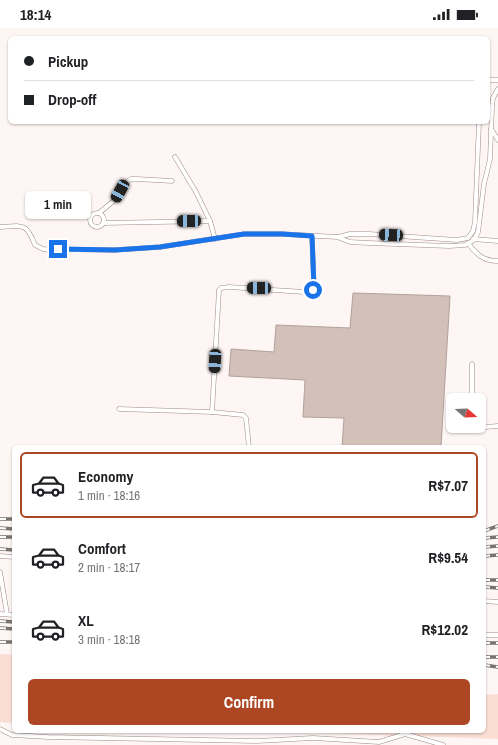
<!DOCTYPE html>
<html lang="en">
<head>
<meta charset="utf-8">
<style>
  :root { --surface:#fff; --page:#f6f6f6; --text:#202124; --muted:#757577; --line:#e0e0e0; --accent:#ad4622 }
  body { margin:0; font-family:"Archivo Narrow",sans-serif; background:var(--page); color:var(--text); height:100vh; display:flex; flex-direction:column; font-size:15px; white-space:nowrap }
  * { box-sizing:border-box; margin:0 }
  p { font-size:13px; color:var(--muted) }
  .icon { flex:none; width:22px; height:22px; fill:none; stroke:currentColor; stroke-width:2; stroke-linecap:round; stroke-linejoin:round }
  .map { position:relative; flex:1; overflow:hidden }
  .drawer { position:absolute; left:12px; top:417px; width:474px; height:288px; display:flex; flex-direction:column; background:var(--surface); border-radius:6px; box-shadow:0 1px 3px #0004 }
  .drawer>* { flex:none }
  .guide { position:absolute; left:8px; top:8px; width:482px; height:88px; border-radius:6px; box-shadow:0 1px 3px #0004; display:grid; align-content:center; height:88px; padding:0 16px; background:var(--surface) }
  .needle { width:26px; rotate:109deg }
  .fabs { position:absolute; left:446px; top:365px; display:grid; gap:8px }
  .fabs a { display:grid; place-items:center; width:40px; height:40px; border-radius:6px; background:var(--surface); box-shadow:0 1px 3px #0004; font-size:20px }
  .end { position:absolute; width:18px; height:18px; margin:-9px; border:5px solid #1a73e8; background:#fff; box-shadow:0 0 0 2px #fff }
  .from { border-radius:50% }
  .bubble { position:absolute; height:28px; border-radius:6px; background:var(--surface); box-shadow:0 1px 3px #0004; font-size:13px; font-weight:700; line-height:28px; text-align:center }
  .car { position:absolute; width:12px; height:24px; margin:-12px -6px; border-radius:5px; box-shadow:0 0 3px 1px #0007; background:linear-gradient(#222 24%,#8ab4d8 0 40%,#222 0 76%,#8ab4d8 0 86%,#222 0) }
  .guide b { display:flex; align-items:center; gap:14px; height:38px; font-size:15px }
  .guide b+b { border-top:1px solid var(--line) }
  .guide i { width:10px; height:10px; background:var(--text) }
  ul { padding:7px 0 0; list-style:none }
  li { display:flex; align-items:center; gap:12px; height:66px; margin:0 8px 6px; padding:0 8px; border:2px solid transparent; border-radius:6px }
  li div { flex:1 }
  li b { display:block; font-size:15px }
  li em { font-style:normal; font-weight:700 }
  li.active { border-color:var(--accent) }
  li>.icon { width:36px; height:36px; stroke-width:1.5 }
  .cta { display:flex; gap:8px; margin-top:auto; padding:8px 16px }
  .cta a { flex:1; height:46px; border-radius:6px; background:var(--accent); color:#fff; font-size:16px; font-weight:700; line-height:46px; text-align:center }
  .status { display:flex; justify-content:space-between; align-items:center; height:28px; padding:0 20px; background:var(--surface); direction:ltr }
  .status svg { height:11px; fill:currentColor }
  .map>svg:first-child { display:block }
  .green { fill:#faddd4 }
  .building { fill:#d2c0b9; stroke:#b2a09a }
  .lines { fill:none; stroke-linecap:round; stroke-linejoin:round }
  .lane-casing { stroke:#9d8b86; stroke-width:5 }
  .lane { stroke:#fff; stroke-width:4 }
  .rail-casing { stroke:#787270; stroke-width:3.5 }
  .rail { stroke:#fff; stroke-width:2; stroke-dasharray:6; stroke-linecap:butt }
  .route { stroke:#1a73e8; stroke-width:5 }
</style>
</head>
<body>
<div class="status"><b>18:14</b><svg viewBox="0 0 49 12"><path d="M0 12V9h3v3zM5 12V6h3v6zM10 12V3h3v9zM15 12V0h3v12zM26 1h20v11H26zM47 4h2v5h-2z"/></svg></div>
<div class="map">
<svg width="498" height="717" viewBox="0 0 498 717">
  <rect width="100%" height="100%" fill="#fef6f4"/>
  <g class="green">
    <polygon points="0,626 14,627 14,695 0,694"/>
    <polygon points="498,666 498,711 268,703 484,703 484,667"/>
  </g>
  <polygon class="building" points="353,265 450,268 441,419 342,419 344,390 303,389 305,352 229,348 231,321 274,324 276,297 350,300"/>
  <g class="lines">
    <g class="lane-casing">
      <g id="lane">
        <polyline points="488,52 498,52"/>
        <polyline points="491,101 498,112"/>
        <polyline points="175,129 196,164 210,193"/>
        <polyline points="99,185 116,171 125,155 131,151 137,151 172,153"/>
        <circle cx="97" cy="192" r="7"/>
        <polyline points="103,195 210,193 215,211"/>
        <path d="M 0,199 C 23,198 26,194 35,217 L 43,221 L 115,222 L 160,219 L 244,206 L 282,206 L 337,209 L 350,214 L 369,215 L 449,218 L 465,217 L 474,212 L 478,204 L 484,156 L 490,131 L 492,79 L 493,70 L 498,61"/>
        <polyline points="338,209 350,206 369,206 457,212 468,210 473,203 475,194 479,94"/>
        <polyline points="473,211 498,213"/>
        <path d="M 468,215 C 476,226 483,233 498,233"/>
        <polyline points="472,372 472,336"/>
        <path d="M 119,381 L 212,384 L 219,262 L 221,260 L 229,259 L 304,264 C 308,264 311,264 314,260 L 312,208"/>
        <polyline points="212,384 243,387 246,390 249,419"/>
        <polyline points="479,398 485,399 498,398"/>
        <polyline points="0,528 14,529"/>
        <polyline points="0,544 7,586"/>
        <polyline points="484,573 498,574"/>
        <polyline points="0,586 14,587"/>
        <polyline points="484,607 498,607"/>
        <polyline points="0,701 12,707 48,709 257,713 313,710 379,714 405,706 443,717"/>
      </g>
    </g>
    <use href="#lane" class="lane"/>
    <g class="rail-casing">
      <g id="rail">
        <polyline points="0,491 14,491"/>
        <polyline points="0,500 14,501"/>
        <polyline points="484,503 498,498"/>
        <polyline points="0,509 14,509"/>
        <polyline points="484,510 498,509"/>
        <polyline points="484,519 498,518"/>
        <polyline points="0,521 14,522"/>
        <polyline points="484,528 498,527"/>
        <polyline points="484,552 498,552"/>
        <polyline points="484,559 498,560"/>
        <polyline points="0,593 14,594"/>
        <polyline points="0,600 14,601"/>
        <polyline points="0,614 14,614"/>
        <polyline points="484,615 498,615"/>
        <polyline points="484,629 498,629"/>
        <polyline points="484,637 498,639"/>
      </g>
    </g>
    <use href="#rail" class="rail"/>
  </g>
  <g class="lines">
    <polyline class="route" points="58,221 115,222 160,219 244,206 282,206 312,208 314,260 313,262"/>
  </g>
</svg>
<div class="fabs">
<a><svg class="needle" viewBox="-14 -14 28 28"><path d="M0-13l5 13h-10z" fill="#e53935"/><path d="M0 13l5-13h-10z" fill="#757577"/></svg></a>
</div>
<i class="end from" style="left:313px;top:262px"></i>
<i class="end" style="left:58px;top:221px"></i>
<div class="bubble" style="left:25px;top:163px;width:66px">1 min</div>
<i class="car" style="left:120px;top:163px;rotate:209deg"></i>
<i class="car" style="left:189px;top:193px;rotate:269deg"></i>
<i class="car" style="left:391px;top:207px;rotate:273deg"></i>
<i class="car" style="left:259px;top:260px;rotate:271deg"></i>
<i class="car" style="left:215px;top:333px;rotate:183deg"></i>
<div class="guide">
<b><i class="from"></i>Pickup</b>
<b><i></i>Drop-off</b>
</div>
<section class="drawer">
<ul>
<li class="active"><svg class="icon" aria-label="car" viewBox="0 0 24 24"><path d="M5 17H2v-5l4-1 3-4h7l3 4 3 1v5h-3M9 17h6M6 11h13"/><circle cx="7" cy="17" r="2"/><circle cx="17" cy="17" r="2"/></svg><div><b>Economy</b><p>1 min · 18:16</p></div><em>R$7.07</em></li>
<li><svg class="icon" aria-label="car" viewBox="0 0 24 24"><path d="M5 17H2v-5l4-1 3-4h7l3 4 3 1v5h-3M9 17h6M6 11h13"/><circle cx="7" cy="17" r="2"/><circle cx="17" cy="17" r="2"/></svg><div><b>Comfort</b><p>2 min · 18:17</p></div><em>R$9.54</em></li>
<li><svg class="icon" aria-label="car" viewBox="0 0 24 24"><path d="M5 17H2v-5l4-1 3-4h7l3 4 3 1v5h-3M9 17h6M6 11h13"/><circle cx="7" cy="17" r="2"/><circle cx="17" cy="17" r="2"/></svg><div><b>XL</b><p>3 min · 18:18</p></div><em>R$12.02</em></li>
</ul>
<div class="cta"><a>Confirm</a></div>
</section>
</div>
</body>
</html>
